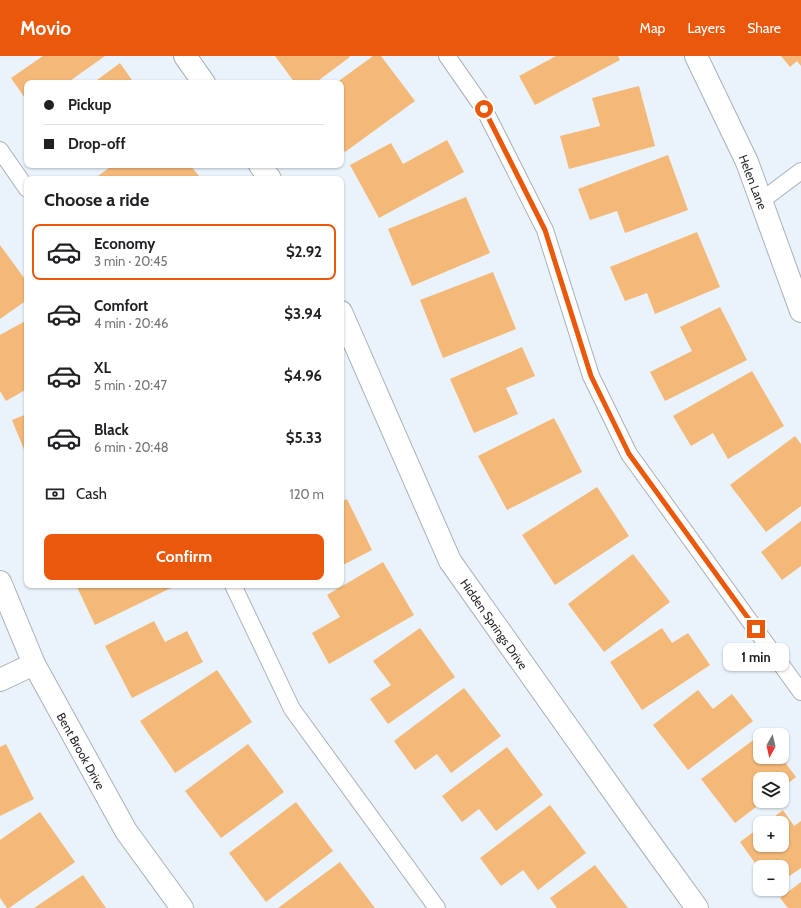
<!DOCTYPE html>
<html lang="en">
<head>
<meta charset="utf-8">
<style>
  :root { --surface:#fff; --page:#f2f2f2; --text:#202124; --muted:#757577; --line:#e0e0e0; --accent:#ea580c }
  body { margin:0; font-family:Cabin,sans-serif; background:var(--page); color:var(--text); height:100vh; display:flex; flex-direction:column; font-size:15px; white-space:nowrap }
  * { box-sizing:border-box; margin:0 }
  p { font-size:13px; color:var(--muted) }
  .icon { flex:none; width:22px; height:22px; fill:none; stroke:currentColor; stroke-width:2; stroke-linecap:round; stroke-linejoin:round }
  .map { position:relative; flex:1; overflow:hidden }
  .details { position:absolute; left:24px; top:120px; width:320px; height:412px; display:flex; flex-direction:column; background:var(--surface); border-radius:8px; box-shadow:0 1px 3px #0004 }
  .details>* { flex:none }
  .guide { position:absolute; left:24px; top:24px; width:320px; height:88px; border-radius:8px; box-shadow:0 1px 3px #0004; display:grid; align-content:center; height:88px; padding:0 20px; background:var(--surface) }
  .needle { width:26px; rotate:188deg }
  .tools { position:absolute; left:753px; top:672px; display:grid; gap:8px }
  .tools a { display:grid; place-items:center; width:36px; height:36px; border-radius:8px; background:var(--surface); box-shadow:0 1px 3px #0004; font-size:20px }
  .end { position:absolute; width:18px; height:18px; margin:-9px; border:5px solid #ea580c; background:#fff; box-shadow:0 0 0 2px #fff }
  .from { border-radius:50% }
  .bubble { position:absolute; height:28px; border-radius:8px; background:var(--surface); box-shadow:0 1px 3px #0004; font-size:13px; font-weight:800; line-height:28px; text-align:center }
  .guide b { display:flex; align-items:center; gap:14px; height:38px; font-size:15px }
  .guide b+b { border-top:1px solid var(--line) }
  .guide i { width:10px; height:10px; background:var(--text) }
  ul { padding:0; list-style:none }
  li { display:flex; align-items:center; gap:12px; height:56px; margin:0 8px 6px; padding:0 12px; border:2px solid transparent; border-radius:8px }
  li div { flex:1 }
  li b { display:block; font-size:15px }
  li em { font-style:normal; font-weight:800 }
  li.on { border-color:var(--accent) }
  li>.icon { width:36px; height:36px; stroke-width:1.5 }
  h2 { padding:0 20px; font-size:18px; line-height:48px }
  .pay { display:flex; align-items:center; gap:10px; height:44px; padding:0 20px; font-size:15px }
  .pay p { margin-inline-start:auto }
  .action { display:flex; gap:8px; margin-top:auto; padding:8px 20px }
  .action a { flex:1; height:46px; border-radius:8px; background:var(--accent); color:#fff; font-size:16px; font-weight:800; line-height:46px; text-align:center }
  header { display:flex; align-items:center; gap:24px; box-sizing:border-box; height:56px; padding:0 20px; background:var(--accent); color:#fff }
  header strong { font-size:19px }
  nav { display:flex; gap:22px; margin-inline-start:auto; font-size:14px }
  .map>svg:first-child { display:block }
  .building { fill:#f4b978 }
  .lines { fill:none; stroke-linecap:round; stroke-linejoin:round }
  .lane-casing { stroke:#a8b0b8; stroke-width:18 }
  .street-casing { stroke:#a8b0b8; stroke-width:24 }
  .lane { stroke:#fff; stroke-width:16 }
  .street { stroke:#fff; stroke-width:22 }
  .route { stroke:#ea580c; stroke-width:5 }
  .labels { text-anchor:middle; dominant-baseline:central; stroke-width:3; stroke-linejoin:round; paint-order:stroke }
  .street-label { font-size:12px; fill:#1c1f23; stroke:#fff }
</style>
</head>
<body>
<header>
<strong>Movio</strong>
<nav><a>Map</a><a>Layers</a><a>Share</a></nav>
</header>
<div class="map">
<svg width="801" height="852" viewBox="0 0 801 852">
  <rect width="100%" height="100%" fill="#eaf3fb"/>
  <g class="building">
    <polygon points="43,0 105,0 67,27 27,27 27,45 11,22"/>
    <polygon points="275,0 349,0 350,1 315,27 295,27"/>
    <polygon points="373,0 381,0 415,45 345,96 341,91 341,27 336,27"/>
    <polygon points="556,0 618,0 620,4 535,49 519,20"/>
    <polygon points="781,0 801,0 801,10 797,5 790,11"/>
    <polygon points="120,7 134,27 93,27"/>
    <polygon points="639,30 655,90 569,113 560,80 600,70 592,42"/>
    <polygon points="447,84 464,116 379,162 350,109 391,87 403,108"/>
    <polygon points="668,99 688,154 625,177 617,155 590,164 578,133"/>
    <polygon points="113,109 190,109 199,120 195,123 94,123"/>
    <polygon points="466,141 490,197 412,230 388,173"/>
    <polygon points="697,176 720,231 655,258 647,237 625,245 610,211"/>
    <polygon points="0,189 27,226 27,244 0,263"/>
    <polygon points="493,216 516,273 443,302 420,244"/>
    <polygon points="720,251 747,304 665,345 650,316 692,295 680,271"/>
    <polygon points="27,264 27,333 6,345 0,335 0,279"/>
    <polygon points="522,291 535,320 506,332 518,358 474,377 450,323"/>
    <polygon points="752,315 784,370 728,403 713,377 691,390 673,360"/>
    <polygon points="27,358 27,401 12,364"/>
    <polygon points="554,362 582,416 507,454 478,400"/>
    <polygon points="795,380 801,388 801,450 766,476 730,429"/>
    <polygon points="597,431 629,480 555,529 522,479"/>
    <polygon points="347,443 372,494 341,510 341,446"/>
    <polygon points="801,465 801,510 782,524 761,496"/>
    <polygon points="633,498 670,546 604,596 568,548"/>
    <polygon points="383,506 414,559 329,608 312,577 340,561 327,539"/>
    <polygon points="76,529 169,529 171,532 95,569"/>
    <polygon points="154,565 165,586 187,575 203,606 132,642 105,590"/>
    <polygon points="420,572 455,621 388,668 370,643 391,629 373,605"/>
    <polygon points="662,572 672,587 688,577 710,609 642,654 610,606"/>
    <polygon points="217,614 252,666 175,717 140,665"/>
    <polygon points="464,632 501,680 451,717 437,698 415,714 394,685"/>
    <polygon points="698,634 713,653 732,638 753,665 688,714 653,669"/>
    <polygon points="760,679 760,701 781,701 796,721 782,732 782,723 760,723 760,745 764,745 735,767 701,723"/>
    <polygon points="6,688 34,743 0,760 0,691"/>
    <polygon points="248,688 284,736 221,782 185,735"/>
    <polygon points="507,691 543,739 496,775 479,753 462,766 442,740"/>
    <polygon points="296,746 333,795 266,846 229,797"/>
    <polygon points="550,749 586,797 538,834 523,814 501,830 480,802"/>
    <polygon points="783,754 794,770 801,765 801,812 782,825 782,811 760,811 760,814 740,786 760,771 760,789 782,789 782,767 766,767"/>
    <polygon points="40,756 75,806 9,852 7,852 0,842 0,784"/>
    <polygon points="340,806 375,852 278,852"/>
    <polygon points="595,809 628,852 557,852 550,842"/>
    <polygon points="83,819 106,852 34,852"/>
    <polygon points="801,826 801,852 788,852 780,842"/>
  </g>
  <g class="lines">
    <g class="lane-casing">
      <g id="lane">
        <polyline points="447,0 484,53 545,174 591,320 629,398 801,636"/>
        <polyline points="0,94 27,133"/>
        <polyline points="761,145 801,115"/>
        <polyline points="233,529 292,653 437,852"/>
      </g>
    </g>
    <g class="street-casing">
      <g id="street">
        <polyline points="185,0 204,27"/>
        <polyline points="696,0 747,106 801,255"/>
        <polyline points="260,109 270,123"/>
        <polyline points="341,256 450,505 640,773 697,852"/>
        <polyline points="0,526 34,608 126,775 182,852"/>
        <polyline points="0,624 34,608"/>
      </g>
    </g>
    <use href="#lane" class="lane"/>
    <use href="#street" class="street"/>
  </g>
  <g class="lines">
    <polyline class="route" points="484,53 545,174 591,320 629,398 756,573"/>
  </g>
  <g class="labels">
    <g class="street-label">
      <text transform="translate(753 126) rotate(69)">Helen Lane</text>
      <text transform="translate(494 568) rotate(55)">Hidden Springs Drive</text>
      <text transform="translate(81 695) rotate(61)">Bent Brook Drive</text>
    </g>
  </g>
</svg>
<div class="tools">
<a><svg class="needle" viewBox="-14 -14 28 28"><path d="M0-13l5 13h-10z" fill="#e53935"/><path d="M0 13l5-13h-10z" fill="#757577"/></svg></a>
<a><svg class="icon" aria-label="layers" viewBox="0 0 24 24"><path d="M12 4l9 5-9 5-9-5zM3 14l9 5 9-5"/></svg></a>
<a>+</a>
<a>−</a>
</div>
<i class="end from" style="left:484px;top:53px"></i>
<i class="end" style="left:756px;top:573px"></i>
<div class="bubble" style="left:723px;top:587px;width:66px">1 min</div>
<div class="guide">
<b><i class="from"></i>Pickup</b>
<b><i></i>Drop-off</b>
</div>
<section class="details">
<h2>Choose a ride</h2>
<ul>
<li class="on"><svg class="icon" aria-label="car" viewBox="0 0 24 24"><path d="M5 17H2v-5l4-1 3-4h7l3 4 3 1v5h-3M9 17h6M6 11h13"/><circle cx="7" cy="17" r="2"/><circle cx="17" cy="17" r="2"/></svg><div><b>Economy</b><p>3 min · 20:45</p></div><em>$2.92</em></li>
<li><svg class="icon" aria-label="car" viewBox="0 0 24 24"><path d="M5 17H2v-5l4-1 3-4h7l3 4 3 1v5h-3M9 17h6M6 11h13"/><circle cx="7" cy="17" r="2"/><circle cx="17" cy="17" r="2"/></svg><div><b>Comfort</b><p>4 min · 20:46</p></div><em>$3.94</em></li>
<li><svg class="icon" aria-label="car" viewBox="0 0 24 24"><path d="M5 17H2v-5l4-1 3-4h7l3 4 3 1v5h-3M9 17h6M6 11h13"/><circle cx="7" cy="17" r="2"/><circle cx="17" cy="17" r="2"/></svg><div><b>XL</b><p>5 min · 20:47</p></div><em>$4.96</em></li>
<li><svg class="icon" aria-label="car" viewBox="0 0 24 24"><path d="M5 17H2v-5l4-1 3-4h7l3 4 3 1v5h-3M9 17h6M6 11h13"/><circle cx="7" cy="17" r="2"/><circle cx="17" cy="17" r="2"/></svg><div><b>Black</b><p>6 min · 20:48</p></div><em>$5.33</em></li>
</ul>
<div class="pay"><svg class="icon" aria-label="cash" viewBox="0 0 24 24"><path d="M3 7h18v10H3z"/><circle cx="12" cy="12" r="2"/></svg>Cash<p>120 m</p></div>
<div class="action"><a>Confirm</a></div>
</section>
</div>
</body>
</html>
